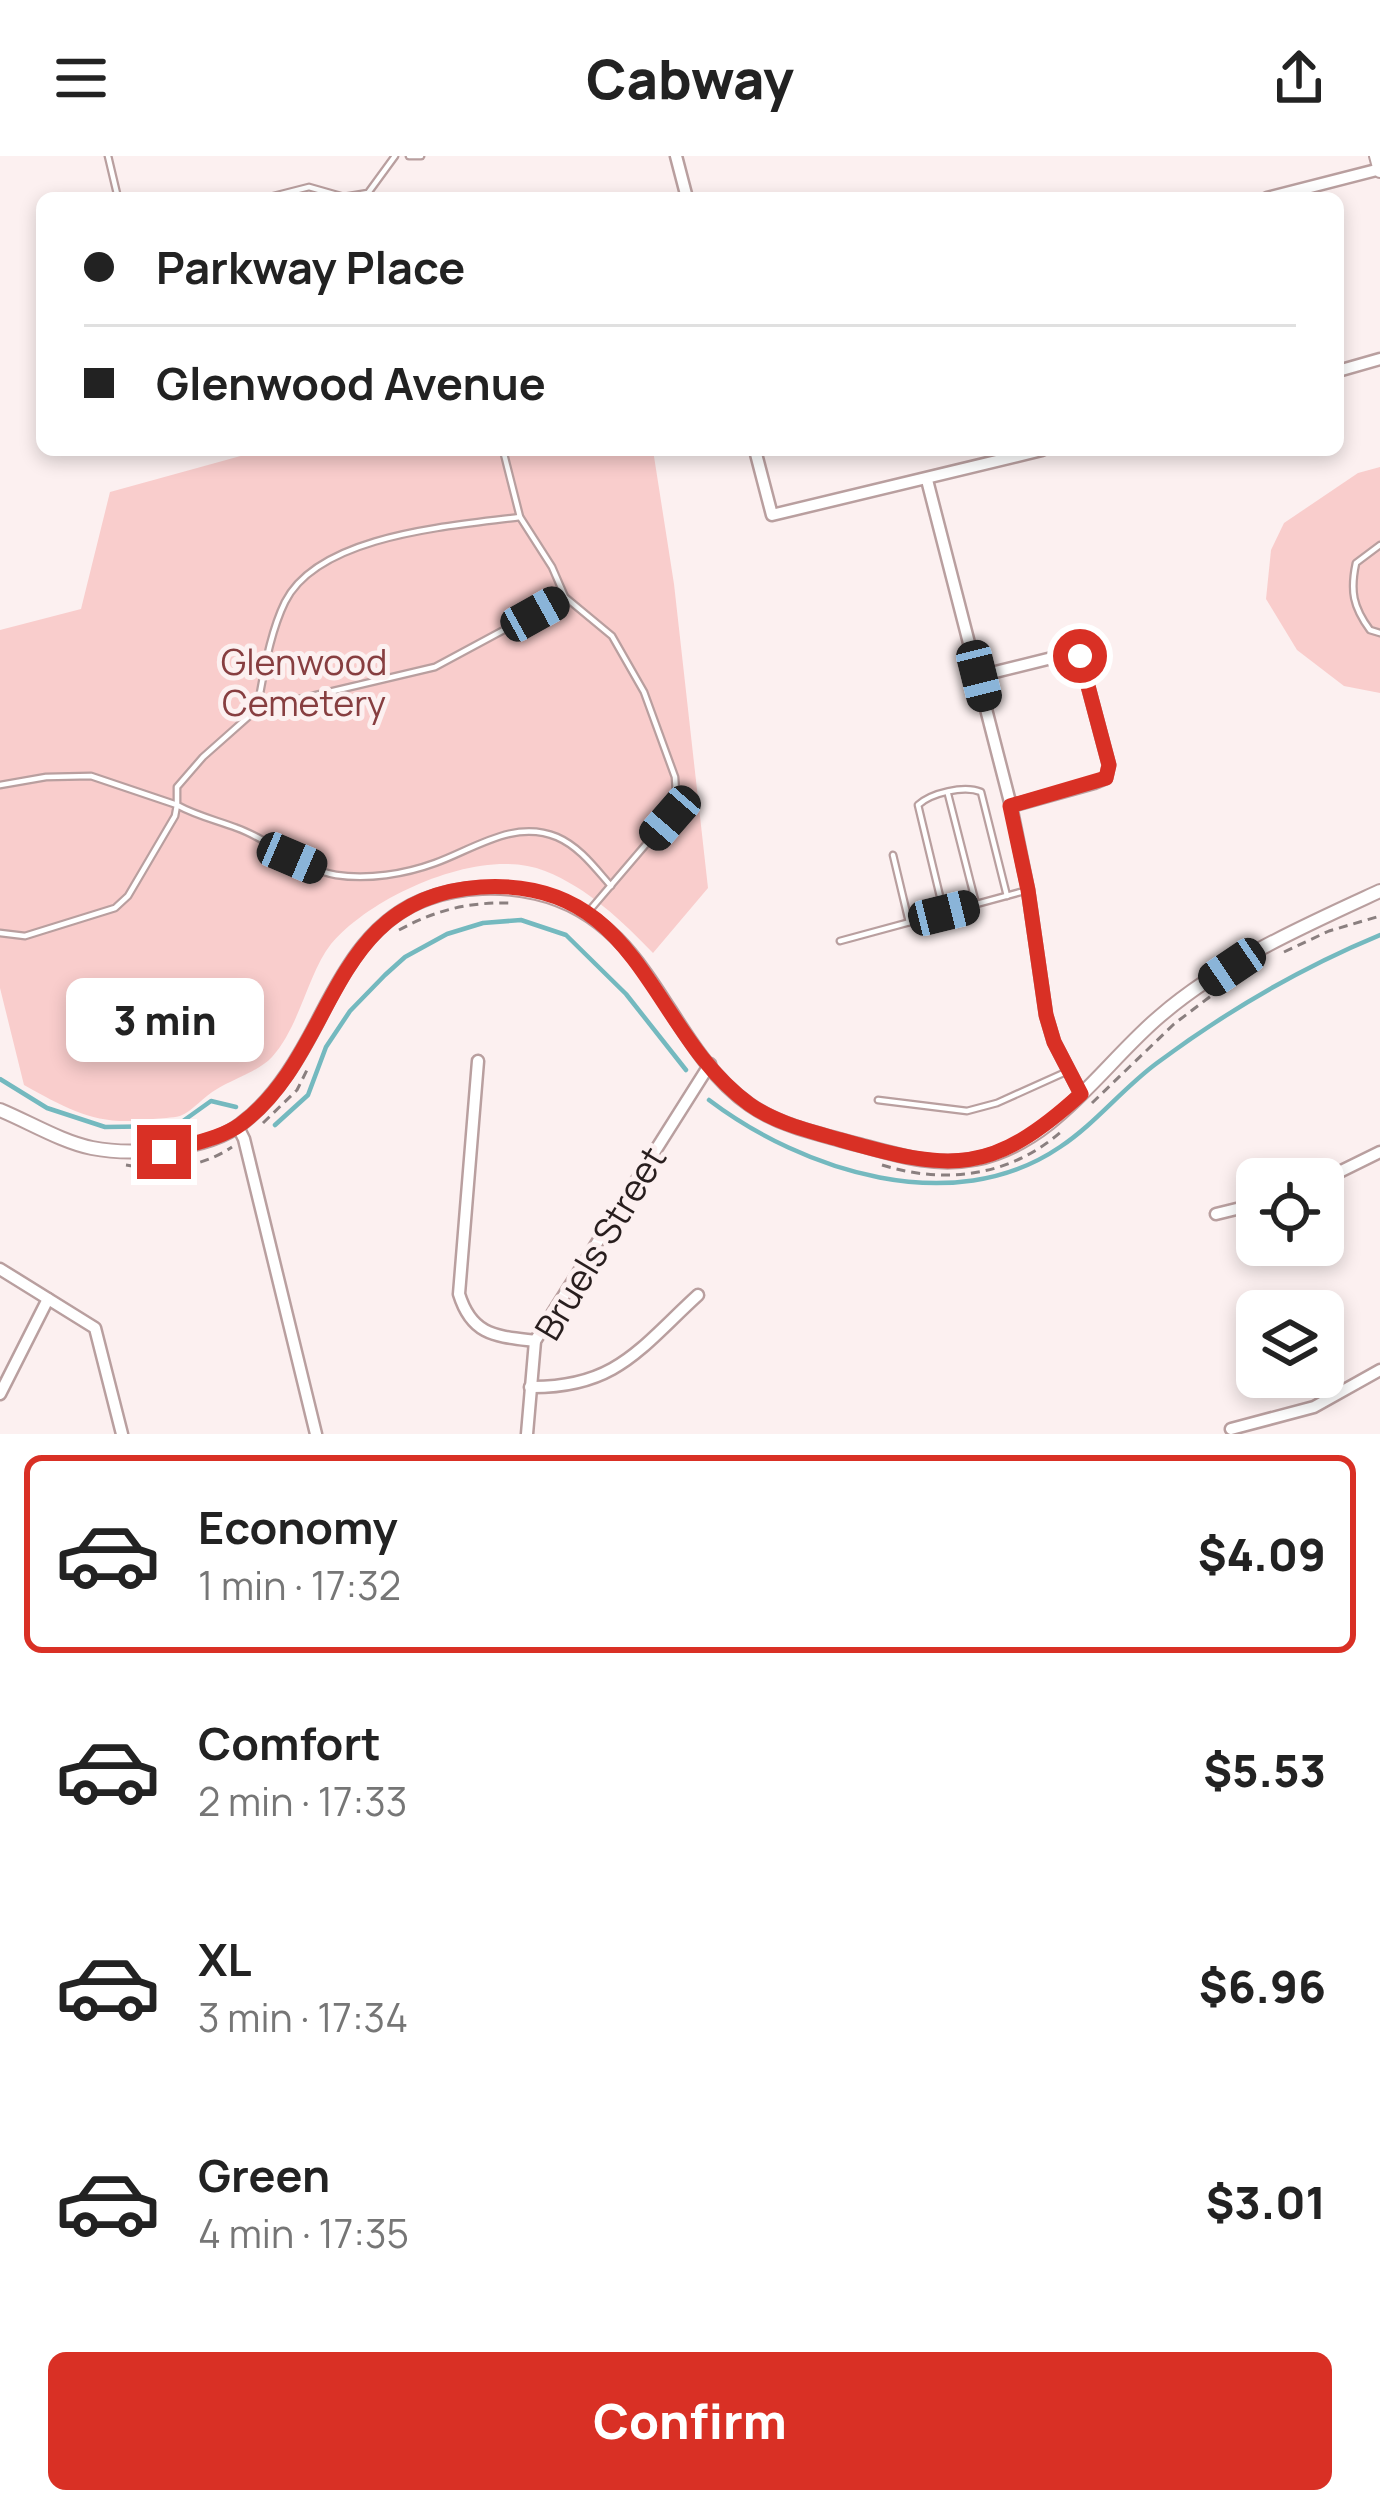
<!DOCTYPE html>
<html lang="en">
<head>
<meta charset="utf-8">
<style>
  :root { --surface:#fff; --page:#f6f6f6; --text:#222; --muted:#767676; --line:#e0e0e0; --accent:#d93025 }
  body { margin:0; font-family:Manrope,sans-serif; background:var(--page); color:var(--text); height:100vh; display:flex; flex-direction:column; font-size:45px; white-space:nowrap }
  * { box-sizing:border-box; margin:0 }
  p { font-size:39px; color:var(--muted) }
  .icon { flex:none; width:66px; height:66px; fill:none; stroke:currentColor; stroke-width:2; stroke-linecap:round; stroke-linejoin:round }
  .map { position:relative; height:1278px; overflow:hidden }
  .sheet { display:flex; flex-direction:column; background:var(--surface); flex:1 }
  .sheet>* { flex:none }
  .hud { position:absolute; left:36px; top:36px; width:1308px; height:264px; border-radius:18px; box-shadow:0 6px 18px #0003; display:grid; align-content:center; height:264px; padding:0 48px; background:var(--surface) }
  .tools { position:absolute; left:1236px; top:1002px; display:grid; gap:24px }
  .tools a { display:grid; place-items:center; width:108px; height:108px; border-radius:18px; background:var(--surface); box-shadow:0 6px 18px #0003; font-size:60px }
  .end { position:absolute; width:54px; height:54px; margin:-27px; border:15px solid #d93025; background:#fff; box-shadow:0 0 0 6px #fff }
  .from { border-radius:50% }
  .bubble { position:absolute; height:84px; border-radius:18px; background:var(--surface); box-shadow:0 6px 18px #0003; font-size:39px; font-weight:800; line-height:84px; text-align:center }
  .car { position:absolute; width:36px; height:72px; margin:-36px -18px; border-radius:15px; box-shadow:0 0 9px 3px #0007; background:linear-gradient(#222 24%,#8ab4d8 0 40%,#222 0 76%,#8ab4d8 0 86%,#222 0) }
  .hud b { display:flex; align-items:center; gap:42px; height:114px; font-size:45px }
  .hud b+b { border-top:3px solid var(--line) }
  .hud i { width:30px; height:30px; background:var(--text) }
  ul { padding:21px 0 0; list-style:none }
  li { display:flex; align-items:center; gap:36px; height:198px; margin:0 24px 18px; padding:0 24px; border:6px solid transparent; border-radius:18px }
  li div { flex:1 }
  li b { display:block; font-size:45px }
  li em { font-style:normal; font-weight:800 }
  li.on { border-color:var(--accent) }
  li>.icon { width:108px; height:108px; stroke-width:1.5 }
  .button { display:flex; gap:24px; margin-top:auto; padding:24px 48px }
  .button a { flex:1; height:138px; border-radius:18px; background:var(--accent); color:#fff; font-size:48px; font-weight:800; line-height:138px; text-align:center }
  header { display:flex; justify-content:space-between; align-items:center; height:156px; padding:0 48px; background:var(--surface); font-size:54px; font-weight:800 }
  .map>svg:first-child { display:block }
  .green { fill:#f9cdcc }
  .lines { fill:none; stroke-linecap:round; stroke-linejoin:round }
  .stream { stroke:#74b9bf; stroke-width:4.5 }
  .service-casing { stroke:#b99f9f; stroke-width:9 }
  .minor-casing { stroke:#b99f9f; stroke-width:15 }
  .tertiary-casing { stroke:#b99f9f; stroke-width:16 }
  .path { stroke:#8a7f7f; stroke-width:3; stroke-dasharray:9 6; stroke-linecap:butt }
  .service { stroke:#fff; stroke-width:4.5 }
  .minor { stroke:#fff; stroke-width:10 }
  .tertiary { stroke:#fff; stroke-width:12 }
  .route { stroke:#d93025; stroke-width:15 }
  .labels { text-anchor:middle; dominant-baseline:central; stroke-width:10; stroke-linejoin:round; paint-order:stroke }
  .park-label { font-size:36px; fill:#873e40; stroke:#fcf0f0 }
  .street-label { font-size:36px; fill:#281e1e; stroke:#fcf0f0 }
</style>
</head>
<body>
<header><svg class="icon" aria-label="menu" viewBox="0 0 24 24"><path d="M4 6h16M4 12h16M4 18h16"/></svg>Cabway<svg class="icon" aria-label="share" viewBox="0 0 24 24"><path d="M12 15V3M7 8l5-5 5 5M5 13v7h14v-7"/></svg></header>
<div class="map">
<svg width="1380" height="1278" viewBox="0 0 1380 1278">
  <rect width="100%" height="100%" fill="#fcf0f0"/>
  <g class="green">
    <path d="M 262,294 L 653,294 L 674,428 L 708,732 L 653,797 C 622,765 588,732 545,715 C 483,689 372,739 331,788 C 308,817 300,870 272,901 C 259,915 233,923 217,933 C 204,940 193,955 180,960 C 172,962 161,962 153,963 C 98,971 71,955 24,929 L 0,832 L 0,474 L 81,453 L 110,336 Z"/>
    <polygon points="1380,311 1380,537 1344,530 1297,494 1266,443 1271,394 1284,367 1358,317"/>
  </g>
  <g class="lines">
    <g class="stream">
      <polyline points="0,923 47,952 105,971 176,970 211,945 236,951"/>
      <path d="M 709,944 C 803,1015 953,1064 1060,991 C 1095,968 1123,932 1157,907 C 1227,855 1300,812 1380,779"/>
      <polyline points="275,969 308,939 326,891 350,855 385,819 405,801 447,778 483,767 521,764 566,779 626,838 686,914"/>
    </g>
    <g class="service-casing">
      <g id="service">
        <polyline points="108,0 118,42"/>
        <polyline points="409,0 421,0"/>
        <polyline points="266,42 309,31 344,41 368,37 395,0"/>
        <polyline points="503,294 520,361 552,411 565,441 612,480 644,536 675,621 677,652 589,755"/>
        <path d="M 1380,389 L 1356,407 C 1350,435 1353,451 1370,474 L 1380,477"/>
        <path d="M 565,441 L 435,511 L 257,553 L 203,601 L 177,631 L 177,649 C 197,660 216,664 237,672 C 271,684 300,713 336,719 C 368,724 405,718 435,707 C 474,693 514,663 557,681 C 580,691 595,712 611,730"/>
        <path d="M 257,553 C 264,518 269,479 285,446 C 319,378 453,370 520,361"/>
        <polyline points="0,629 46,621 91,620 177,649 175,660 128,740 115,752 25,780 0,777"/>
        <polyline points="948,638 976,748"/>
        <polyline points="893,699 909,766"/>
        <path d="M 944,757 L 918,649 C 931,637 964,629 981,636 L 1007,740"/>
        <polyline points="840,785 1028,734"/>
        <polyline points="878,944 967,955 997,947 1068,915"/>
      </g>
    </g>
    <g class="minor-casing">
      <g id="minor">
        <polyline points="676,0 687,42"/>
        <polyline points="1267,42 1380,13"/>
        <polyline points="1338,215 1380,203"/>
        <polyline points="755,294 772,359 1042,294"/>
        <polyline points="927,324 1011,650 1028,734 1046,859 1054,886 1081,938"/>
        <polyline points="979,520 1068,498 1080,500 1109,609 1106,622 1094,627 1011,650"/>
        <path d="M 478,905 L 459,1138 C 472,1180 496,1180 535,1185"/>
        <polyline points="238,971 244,983 316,1278"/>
        <polyline points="1323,1024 1380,996"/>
        <polyline points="1216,1058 1257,1048"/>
        <polyline points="0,1113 95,1172 122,1278"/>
        <path d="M 530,1231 C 616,1232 640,1192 698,1139"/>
        <polyline points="0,1238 48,1143"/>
        <polyline points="1231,1273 1314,1251 1380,1214"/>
        <polyline points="527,1278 535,1185 710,908"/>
      </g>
    </g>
    <g class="tertiary-casing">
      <g id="tertiary">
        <polyline points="1376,0 1380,15"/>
        <path d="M 0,954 C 29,966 62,986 92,992 C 133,1000 208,994 241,968 C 277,941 301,898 321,859 C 346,810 374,761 429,742 C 462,730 502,729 536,737 C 653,764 665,890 750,949 C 782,971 823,979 860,989 C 900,1000 935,1011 976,1003 C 1055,987 1102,909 1160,860 C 1224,805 1304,770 1380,735"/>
      </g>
    </g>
    <g class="path">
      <path d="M 399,774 C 436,754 468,746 510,747"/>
      <polyline points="1284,796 1329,775 1380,760"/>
      <polyline points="1092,947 1174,868 1224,830"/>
      <polyline points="263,967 297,934 309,910"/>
      <path d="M 126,1009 C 164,1015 199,1013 232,991"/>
      <path d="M 882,1009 C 946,1029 1012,1020 1063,974"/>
    </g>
    <use href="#service" class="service"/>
    <use href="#minor" class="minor"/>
    <use href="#tertiary" class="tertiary"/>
  </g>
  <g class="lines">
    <path class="route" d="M 164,996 C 188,988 221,983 241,968 C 339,895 326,741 481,731 C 642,721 648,874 749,948 C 775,967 810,975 841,984 C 952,1016 992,1019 1081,938 L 1054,886 L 1046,859 L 1028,734 L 1010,650 L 1106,622 L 1109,609 L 1080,500"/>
  </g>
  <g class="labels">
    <g class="park-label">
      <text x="304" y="505">Glenwood<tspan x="304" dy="41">Cemetery</tspan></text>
    </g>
    <g class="street-label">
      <text transform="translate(600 1087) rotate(-59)">Bruels Street</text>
    </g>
  </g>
</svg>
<div class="tools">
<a><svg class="icon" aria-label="locate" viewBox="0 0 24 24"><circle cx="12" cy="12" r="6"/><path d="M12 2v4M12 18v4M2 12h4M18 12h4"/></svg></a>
<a><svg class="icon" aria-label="layers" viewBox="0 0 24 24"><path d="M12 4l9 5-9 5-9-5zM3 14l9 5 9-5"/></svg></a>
</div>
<i class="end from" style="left:1080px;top:500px"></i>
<i class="end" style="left:164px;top:996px"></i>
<div class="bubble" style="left:66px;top:822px;width:198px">3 min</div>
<i class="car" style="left:535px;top:458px;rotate:61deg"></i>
<i class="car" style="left:979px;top:520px;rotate:166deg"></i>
<i class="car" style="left:670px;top:662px;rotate:221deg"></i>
<i class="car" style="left:292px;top:702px;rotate:113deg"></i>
<i class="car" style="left:944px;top:757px;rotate:76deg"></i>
<i class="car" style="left:1232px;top:811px;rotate:236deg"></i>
<div class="hud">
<b><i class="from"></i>Parkway Place</b>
<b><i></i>Glenwood Avenue</b>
</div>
</div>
<section class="sheet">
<ul>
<li class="on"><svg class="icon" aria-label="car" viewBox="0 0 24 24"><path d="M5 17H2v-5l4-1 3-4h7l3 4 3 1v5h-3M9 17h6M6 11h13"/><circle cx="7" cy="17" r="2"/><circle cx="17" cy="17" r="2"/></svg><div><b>Economy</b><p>1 min · 17:32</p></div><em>$4.09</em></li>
<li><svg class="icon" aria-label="car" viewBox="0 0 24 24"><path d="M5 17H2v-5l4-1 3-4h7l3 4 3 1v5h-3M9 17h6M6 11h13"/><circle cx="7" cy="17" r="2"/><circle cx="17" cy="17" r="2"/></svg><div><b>Comfort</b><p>2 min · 17:33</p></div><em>$5.53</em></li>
<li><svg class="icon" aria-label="car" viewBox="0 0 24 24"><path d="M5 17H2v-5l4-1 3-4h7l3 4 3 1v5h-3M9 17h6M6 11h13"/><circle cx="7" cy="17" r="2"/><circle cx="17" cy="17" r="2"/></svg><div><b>XL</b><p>3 min · 17:34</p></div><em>$6.96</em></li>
<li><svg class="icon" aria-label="car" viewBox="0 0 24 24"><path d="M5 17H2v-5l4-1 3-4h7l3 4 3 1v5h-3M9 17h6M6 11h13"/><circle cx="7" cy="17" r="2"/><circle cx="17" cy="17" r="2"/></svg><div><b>Green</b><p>4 min · 17:35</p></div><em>$3.01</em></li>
</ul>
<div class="button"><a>Confirm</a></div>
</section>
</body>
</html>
